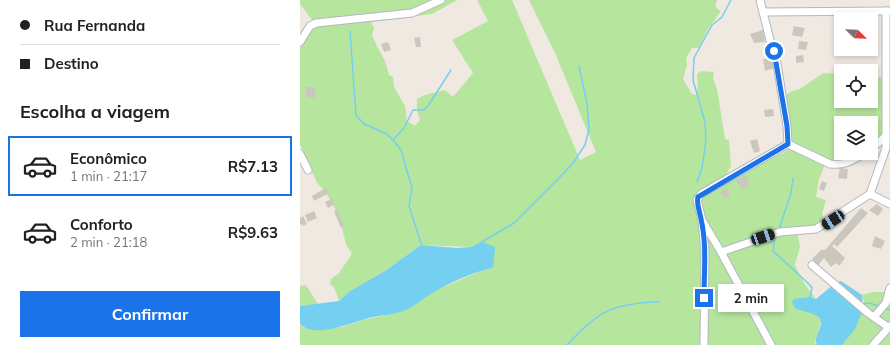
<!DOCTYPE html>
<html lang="pt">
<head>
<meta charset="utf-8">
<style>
  :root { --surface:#fff; --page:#f2f2f2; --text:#202124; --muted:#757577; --line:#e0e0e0; --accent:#1a73e8 }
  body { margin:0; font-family:Mulish,sans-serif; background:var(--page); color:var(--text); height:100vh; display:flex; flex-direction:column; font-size:15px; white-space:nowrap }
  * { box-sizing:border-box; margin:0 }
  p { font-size:13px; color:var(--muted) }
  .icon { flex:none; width:22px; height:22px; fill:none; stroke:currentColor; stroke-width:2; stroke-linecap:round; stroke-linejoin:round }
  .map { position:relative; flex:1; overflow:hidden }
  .details { display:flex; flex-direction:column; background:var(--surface); width:300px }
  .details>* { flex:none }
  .top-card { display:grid; align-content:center; height:88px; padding:0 20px; background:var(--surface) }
  .needle { width:26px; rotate:113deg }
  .tools { position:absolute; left:534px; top:12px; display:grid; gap:8px }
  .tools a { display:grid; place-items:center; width:44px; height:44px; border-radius:0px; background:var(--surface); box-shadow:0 2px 6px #0003; font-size:20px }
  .end { position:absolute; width:18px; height:18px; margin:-9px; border:5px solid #1a73e8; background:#fff; box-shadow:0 0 0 2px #fff }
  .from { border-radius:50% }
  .bubble { position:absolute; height:28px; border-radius:0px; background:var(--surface); box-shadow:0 2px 6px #0003; font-size:13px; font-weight:700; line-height:28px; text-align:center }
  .car { position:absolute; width:12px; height:24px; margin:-12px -6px; border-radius:5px; box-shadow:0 0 3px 1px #0007; background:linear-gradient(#222 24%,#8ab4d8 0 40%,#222 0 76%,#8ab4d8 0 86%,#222 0) }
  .top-card b { display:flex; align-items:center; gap:14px; height:38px; font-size:15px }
  .top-card b+b { border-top:1px solid var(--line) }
  .top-card i { width:10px; height:10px; background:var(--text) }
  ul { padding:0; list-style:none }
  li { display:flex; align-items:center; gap:12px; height:60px; margin:0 8px 6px; padding:0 12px; border:2px solid transparent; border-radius:0px }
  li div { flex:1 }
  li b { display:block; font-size:15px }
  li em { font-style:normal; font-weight:700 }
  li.selected { border-color:var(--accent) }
  li>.icon { width:36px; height:36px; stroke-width:1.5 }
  h2 { padding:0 20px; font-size:18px; line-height:48px }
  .button { display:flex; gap:8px; margin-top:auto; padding:8px 20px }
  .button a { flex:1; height:46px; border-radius:0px; background:var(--accent); color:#fff; font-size:16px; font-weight:700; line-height:46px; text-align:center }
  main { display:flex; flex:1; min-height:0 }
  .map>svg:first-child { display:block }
  .green { fill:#b6e59e }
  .water { fill:#75cff0 }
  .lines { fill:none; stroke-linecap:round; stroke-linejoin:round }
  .stream { stroke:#75cff0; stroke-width:1.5 }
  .building { fill:#cbc7bf }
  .minor-casing { stroke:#b4b7c1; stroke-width:9 }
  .minor { stroke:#fff; stroke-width:7 }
  .route { stroke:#1a73e8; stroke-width:5 }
</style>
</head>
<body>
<main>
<section class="details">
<div class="top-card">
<b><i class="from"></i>Rua Fernanda</b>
<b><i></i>Destino</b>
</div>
<h2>Escolha a viagem</h2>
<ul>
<li class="selected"><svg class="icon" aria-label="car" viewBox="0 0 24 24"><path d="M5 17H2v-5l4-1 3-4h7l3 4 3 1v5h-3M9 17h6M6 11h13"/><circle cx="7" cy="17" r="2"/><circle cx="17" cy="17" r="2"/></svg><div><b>Econômico</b><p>1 min · 21:17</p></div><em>R$7.13</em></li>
<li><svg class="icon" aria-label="car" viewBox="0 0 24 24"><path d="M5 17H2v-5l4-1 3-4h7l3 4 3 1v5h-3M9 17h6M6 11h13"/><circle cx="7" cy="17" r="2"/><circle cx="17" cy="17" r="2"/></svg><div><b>Conforto</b><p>2 min · 21:18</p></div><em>R$9.63</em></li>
</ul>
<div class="button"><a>Confirmar</a></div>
</section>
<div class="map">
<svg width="590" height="345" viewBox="0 0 590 345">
  <rect width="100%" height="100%" fill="#efe9e1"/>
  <g class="green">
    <polygon points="0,0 157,0 132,14 71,22 74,28 72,35 77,46 85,61 89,75 93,77 94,87 105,106 107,121 115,126 120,120 117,110 117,99 125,95 145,90 153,97 173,73 152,40 188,21 177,0 212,0 280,160 296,152 255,53 229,0 418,0 416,2 416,8 421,11 408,29 399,48 392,48 386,58 387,65 383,79 392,94 396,95 398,87 397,74 401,71 414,72 413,78 417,89 425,139 429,140 431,166 426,175 484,153 493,145 485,96 492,91 500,89 523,73 541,74 541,101 571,101 571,76 590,78 590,146 587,139 571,150 571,123 541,123 541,153 566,153 541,170 526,163 519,179 516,197 526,200 522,214 526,225 497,232 500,246 495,265 504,283 516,299 509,297 503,298 521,321 515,342 517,345 0,345 0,324 4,328 43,327 63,320 95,313 109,308 134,291 181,271 193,268 171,247 121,245 85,271 50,291 39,301 34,287 30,284 31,279 39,273 52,254 46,244 39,216 25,191 17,183 0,145 0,43 10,27 12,20 0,4"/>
    <polygon points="6,285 18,304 0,306 0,286"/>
    <polygon points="573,292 585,292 590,294 590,345 542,345 564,302 562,295"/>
  </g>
  <g class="water">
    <path d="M 182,242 L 195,247 L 193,268 C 173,272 152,282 134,292 C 125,297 117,304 108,309 C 97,314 85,315 73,317 C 55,321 15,340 0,324 L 0,306 L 39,301 L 50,291 L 85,271 L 121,245 L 157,248 L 171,247 Z"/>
    <polygon points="541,281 562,295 563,308 535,283"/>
    <path d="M 533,285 L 563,310 L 555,329 L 542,345 L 517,345 C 512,335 528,324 517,316 C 511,312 501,311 495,308 L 492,302 L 494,299 L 509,297 L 516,299 Z"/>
  </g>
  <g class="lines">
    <g class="stream">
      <polyline points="50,31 56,115 64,124 87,134 93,140 101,150 112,188 109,206 122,246"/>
      <polyline points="94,139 104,128 113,110 124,110 128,106 151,70"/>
      <polyline points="397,182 402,168 406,140 405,122 393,80 394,58 412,25 422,17 431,0"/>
      <polyline points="479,229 491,193 493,178"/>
      <polyline points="475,237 473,251 509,284 512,288 510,298"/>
      <polyline points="180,243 214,223 263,174 273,163 285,145 289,129 287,104 279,66"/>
      <polyline points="563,304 570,303 580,307"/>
      <polyline points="584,308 590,310"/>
      <path d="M 267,345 C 298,311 313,303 359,302"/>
    </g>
  </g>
  <g class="building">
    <polygon points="494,26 505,28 502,37 492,35"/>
    <polygon points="463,30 465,42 454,43 450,34"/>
    <polygon points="120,37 121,47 116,47 114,38"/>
    <polygon points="499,41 508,42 506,50 498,49"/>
    <polygon points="88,42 91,50 84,52 81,44"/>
    <polygon points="503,55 504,62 496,63 496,56"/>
    <polygon points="473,58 475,68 465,71 463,59"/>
    <polygon points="6,87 16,87 14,98 6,97"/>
    <polygon points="473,109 474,116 465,117 464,110"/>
    <polygon points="457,139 460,151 454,153 450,141"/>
    <polygon points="540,168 548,169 547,179 538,178"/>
    <polygon points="445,175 449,181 447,182 449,185 442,190 435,179 438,177 440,179"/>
    <polygon points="522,181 527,183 524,191 519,189"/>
    <polygon points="26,188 29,193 14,201 12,196"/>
    <polygon points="426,188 430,195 424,199 420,193"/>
    <polygon points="32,199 34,204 28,208 25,202"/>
    <polygon points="577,204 583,209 578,216 569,210"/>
    <polygon points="561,208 568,213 537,247 534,244 532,246 545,258 539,266 536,263 531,267 524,258 518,265 512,259 521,250 525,250"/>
    <polygon points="37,210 44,226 41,228 34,211"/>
    <polygon points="14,211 17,218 8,222 5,215"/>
    <polygon points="3,216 7,224 3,226 2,224 0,225 0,218"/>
    <polygon points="575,236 585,241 581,249 572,246"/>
    <polygon points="466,288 469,294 462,298 459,291"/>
  </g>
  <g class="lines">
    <g class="minor-casing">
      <g id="minor">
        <polyline points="460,0 470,40 476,57 487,126 488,144 401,194 397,200 402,220 421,252 471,345"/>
        <polyline points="586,11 586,148 570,194 590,204"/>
        <polyline points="463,12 590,11"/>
        <polyline points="0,42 10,26 16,23 112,13 141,0"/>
        <path d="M 488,144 L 530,164 C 545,166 553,160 565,153"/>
        <polyline points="571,149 586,136"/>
        <polyline points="0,154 8,170"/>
        <polyline points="402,221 405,251 404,345"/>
        <polyline points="421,252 480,232 516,229 570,194"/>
        <polyline points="512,265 568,313 588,327"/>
        <polyline points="574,317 586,303 590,288"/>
        <polyline points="573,345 590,326"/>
      </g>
    </g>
    <use href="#minor" class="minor"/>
  </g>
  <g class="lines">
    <path class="route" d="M 404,298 C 404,272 407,245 401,219 C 400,212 396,204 398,197 L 488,144 L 487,126 L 474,51"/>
  </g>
</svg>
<div class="tools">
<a><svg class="needle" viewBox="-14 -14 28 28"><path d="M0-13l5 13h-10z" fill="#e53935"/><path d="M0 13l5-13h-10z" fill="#757577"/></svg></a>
<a><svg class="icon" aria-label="locate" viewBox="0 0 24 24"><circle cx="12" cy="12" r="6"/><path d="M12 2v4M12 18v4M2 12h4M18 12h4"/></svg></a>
<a><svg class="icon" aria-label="layers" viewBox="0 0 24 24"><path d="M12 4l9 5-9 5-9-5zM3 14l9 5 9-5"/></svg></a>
</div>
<i class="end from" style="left:474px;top:51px"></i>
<i class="end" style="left:404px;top:298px"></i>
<div class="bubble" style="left:418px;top:284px;width:66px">2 min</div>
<i class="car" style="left:533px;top:220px;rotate:237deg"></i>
<i class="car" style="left:463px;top:237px;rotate:72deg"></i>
</div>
</main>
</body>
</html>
